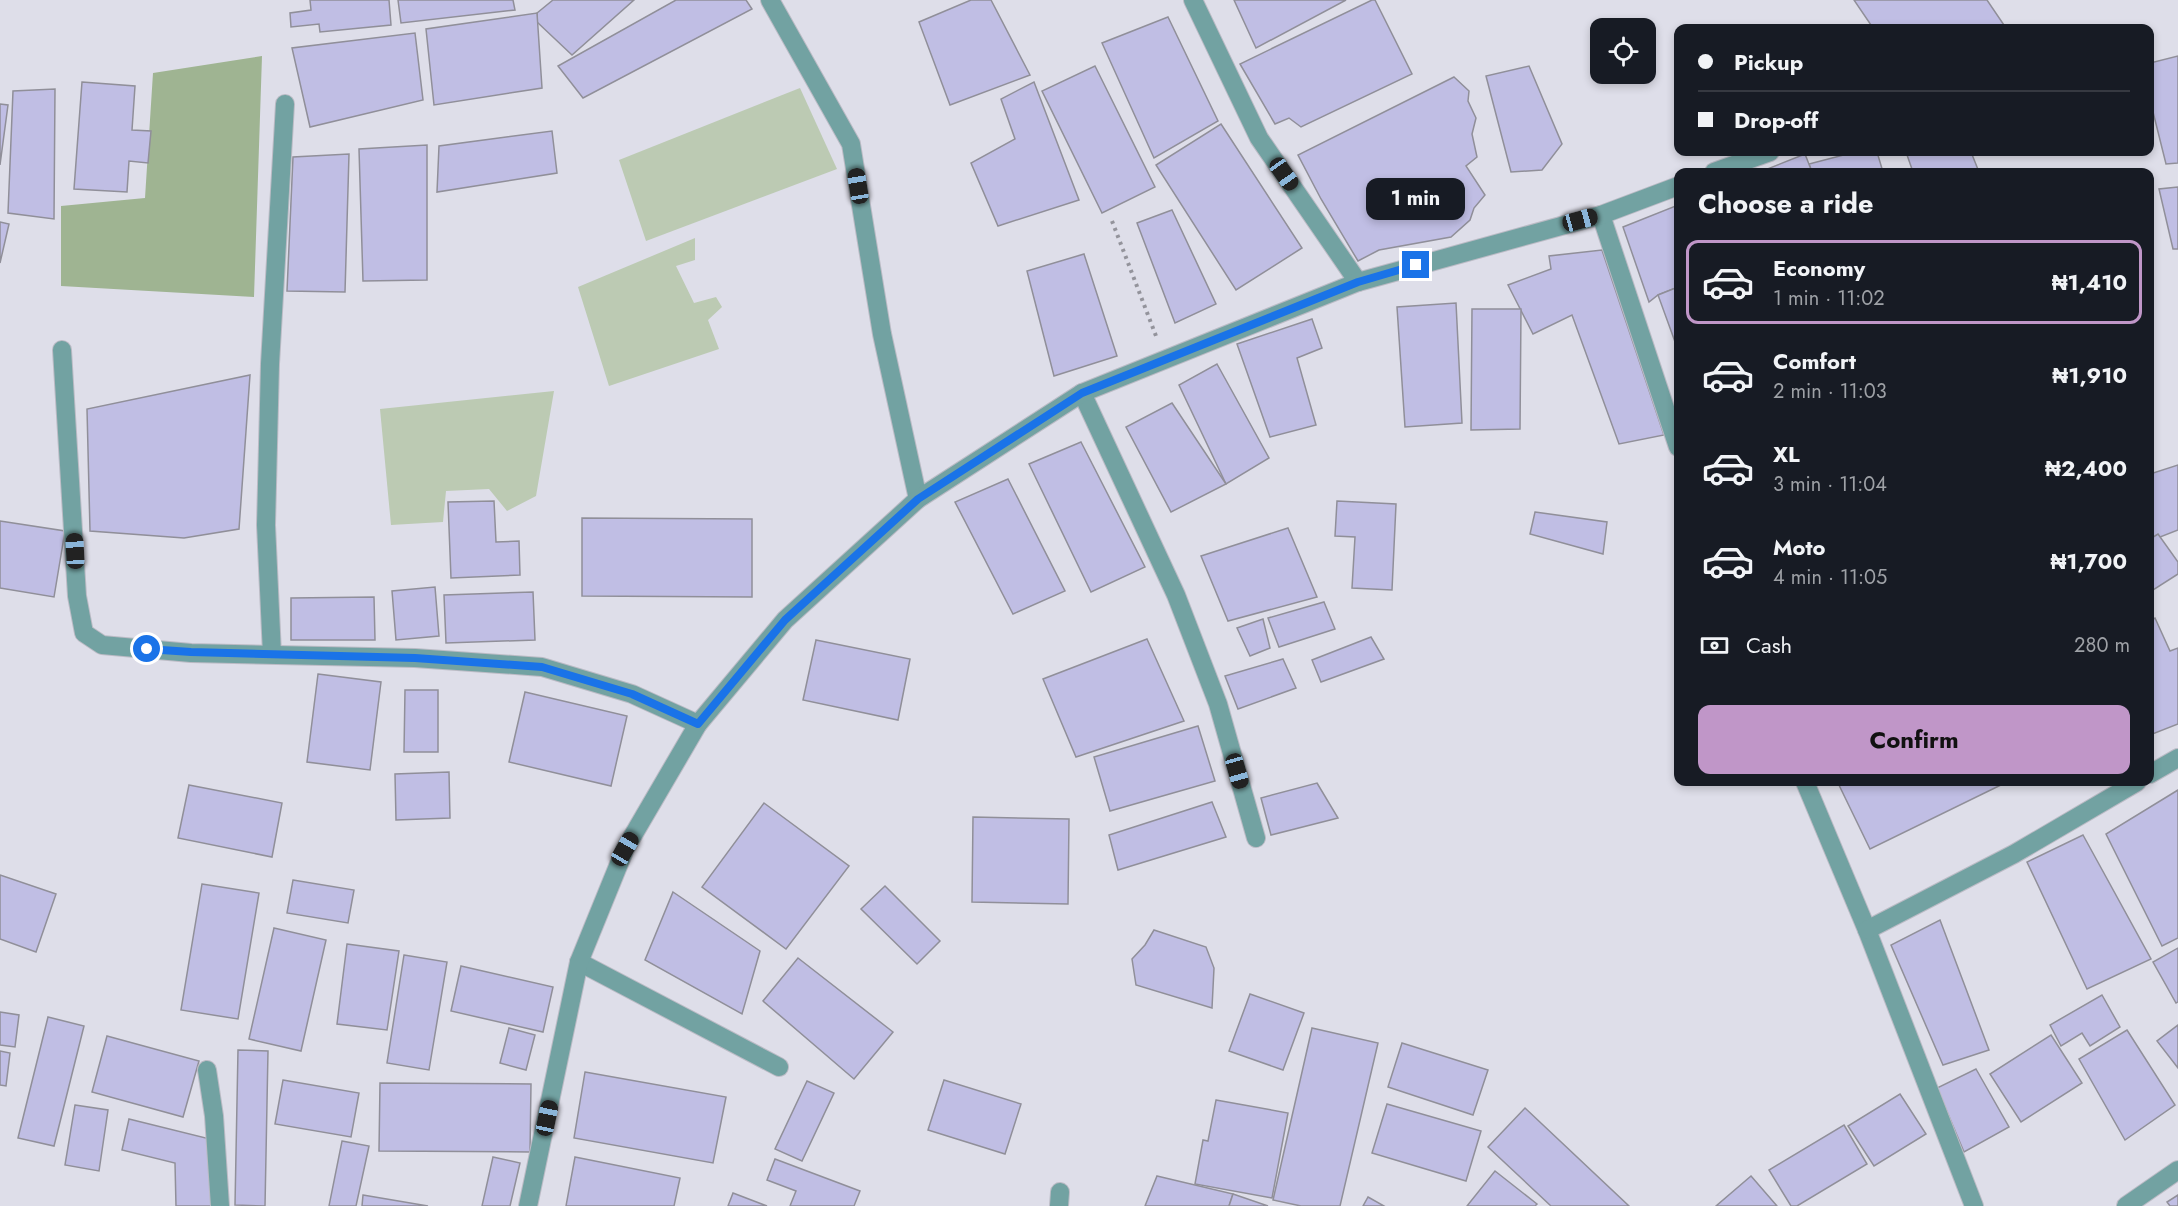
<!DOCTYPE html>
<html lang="en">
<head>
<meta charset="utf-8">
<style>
  :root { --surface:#171b24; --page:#242831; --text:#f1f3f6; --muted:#9ea1a6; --line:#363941; --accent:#c096c8 }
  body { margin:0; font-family:Jost,sans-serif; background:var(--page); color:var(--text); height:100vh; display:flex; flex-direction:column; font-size:22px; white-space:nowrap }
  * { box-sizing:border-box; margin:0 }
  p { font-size:20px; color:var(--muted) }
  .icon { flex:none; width:33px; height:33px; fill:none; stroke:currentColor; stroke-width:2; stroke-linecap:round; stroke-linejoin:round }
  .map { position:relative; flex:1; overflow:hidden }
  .details { position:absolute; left:1674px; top:168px; width:480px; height:618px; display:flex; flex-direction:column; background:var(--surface); border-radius:12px; box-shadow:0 3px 9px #0003 }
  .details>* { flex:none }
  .hud { position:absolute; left:1674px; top:24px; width:480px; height:132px; border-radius:12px; box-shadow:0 3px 9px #0003; display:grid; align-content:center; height:132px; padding:0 24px; background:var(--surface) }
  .controls { position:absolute; left:1590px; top:18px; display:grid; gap:12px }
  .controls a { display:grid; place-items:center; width:66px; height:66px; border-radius:12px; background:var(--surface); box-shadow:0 3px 9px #0003; font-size:30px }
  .end { position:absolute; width:27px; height:27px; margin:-14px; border:8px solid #1a73e8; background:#fff; box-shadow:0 0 0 3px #fff }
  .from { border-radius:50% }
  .bubble { position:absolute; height:42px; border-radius:12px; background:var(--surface); box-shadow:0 3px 9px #0003; font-size:20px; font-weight:700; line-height:42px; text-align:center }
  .car { position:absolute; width:18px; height:36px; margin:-18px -9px; border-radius:8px; box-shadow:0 0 4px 2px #0007; background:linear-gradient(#222 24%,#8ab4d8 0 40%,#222 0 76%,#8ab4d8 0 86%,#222 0) }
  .hud b { display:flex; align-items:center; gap:21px; height:57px; font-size:22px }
  .hud b+b { border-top:2px solid var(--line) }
  .hud i { width:15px; height:15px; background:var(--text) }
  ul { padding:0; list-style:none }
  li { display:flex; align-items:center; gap:18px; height:84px; margin:0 12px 9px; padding:0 12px; border:3px solid transparent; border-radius:12px }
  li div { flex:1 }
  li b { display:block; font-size:22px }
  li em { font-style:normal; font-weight:700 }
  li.current { border-color:var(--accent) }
  li>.icon { width:54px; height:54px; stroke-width:1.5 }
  h2 { padding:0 24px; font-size:27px; line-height:72px }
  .pay { display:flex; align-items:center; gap:15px; height:66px; padding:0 24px; font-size:22px }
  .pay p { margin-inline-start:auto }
  .action { display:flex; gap:12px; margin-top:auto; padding:12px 24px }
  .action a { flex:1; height:69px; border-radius:12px; background:var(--accent); color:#111; font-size:24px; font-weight:700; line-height:69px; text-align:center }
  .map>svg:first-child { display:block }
  .green { fill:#bccab3 }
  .forest { fill:#9fb492 }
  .building { fill:#c0bee4; stroke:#908f99; stroke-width:1.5 }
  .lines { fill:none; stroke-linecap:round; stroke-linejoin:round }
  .minor-casing { stroke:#bbbbc5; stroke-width:20 }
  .path { stroke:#93939b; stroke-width:4; stroke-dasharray:3 4.5; stroke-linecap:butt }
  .minor { stroke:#72a2a2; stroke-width:18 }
  .route { stroke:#1a73e8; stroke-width:8 }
</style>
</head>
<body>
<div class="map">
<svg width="2178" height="1206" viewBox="0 0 2178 1206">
  <rect width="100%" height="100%" fill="#dedee9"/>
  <g class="green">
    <polygon points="800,88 837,169 646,241 619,160"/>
    <polygon points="695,238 695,260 676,266 694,303 716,297 722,307 708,320 719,349 609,386 578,287"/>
    <polygon points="554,391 536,496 507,511 489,489 446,491 443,522 391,525 380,409"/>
  </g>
  <polygon class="forest" points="262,56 254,297 61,286 61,206 145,198 153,73"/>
  <g class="building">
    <polygon points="310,0 389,0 391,25 320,32 319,24 291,27 290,13 311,10"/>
    <polygon points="398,0 513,0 515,10 401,23"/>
    <polygon points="553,0 634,0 572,55 537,22 537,13"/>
    <polygon points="676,0 746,0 752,9 583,98 558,66"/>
    <polygon points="971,0 991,0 1030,75 950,105 919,22"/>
    <polygon points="1234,0 1346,0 1256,48"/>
    <polygon points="1372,0 1375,0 1412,74 1301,127 1289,118 1275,124 1240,64"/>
    <polygon points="1854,0 1987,0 2006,28 1873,28"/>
    <polygon points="537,13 542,88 434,105 426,29"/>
    <polygon points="1168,17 1218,121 1154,158 1102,43"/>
    <polygon points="415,33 423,100 310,127 292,48"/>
    <polygon points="2178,56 2178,163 2166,164 2150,100 2150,63"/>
    <polygon points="1095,66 1155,187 1102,213 1042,91"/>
    <polygon points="1529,66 1562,144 1542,170 1511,172 1486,76"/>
    <polygon points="1454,77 1469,91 1468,101 1476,118 1472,134 1477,157 1466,166 1485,195 1474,208 1470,220 1451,237 1379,250 1358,261 1321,199 1298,155"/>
    <polygon points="82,82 135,86 132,130 151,131 148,163 129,161 127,192 74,189"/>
    <polygon points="1034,82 1079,200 998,226 971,163 1015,139 1001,99"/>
    <polygon points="55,89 54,219 8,213 13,91"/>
    <polygon points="0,104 8,105 0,165"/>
    <polygon points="1221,124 1302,248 1236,290 1156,165"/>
    <polygon points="552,131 557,173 437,192 439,146"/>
    <polygon points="427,145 427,280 363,281 359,149"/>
    <polygon points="1855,152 1877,152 1883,172 1812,172 1809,164"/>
    <polygon points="1906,152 1971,152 1979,172 1913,172"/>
    <polygon points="349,154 345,292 287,291 293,157"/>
    <polygon points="1805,154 1812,172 1760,172"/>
    <polygon points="2178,187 2178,249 2173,249 2159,189"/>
    <polygon points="1678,205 1678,287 1658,295 1649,302 1623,227"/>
    <polygon points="1172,210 1216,304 1175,323 1137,223"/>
    <polygon points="0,222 9,224 0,263"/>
    <polygon points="1602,250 1664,435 1619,444 1572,315 1533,334 1508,285 1551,269 1549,256"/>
    <polygon points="1084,254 1117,356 1054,376 1027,271"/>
    <polygon points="1678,287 1678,350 1658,295"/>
    <polygon points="1456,303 1462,423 1405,427 1397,307"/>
    <polygon points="1472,309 1521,309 1520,429 1471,430"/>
    <polygon points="1312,319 1322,348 1297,358 1316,425 1270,437 1237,344"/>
    <polygon points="1217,364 1269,458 1226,484 1179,385"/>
    <polygon points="250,375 239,529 184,538 90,531 87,409"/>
    <polygon points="1172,403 1226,484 1171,512 1126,427"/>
    <polygon points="1081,442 1145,567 1091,592 1029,464"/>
    <polygon points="2178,465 2178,530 2150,541 2150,474"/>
    <polygon points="1008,479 1065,591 1013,614 955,502"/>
    <polygon points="494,501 496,542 519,541 520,575 451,578 448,502"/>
    <polygon points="1337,501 1396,504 1392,590 1352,588 1355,537 1335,536"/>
    <polygon points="1535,512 1607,522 1603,554 1530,534"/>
    <polygon points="582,518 752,519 752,597 582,596"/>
    <polygon points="0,521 65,531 54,597 0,588"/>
    <polygon points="1288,528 1317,597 1228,621 1201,556"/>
    <polygon points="2158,534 2178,562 2178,574 2150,592 2150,539"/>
    <polygon points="435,587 439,636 396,640 392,591"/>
    <polygon points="533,592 535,640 446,643 444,595"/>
    <polygon points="374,597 375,640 291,640 291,598"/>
    <polygon points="1324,602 1335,629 1279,647 1268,618"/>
    <polygon points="2155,618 2170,651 2178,648 2178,724 2150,735 2150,621"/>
    <polygon points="1263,619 1270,648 1250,656 1237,628"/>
    <polygon points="1371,637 1384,659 1321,682 1312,660"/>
    <polygon points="1147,639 1184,721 1076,757 1043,679"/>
    <polygon points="816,640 910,659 898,720 803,700"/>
    <polygon points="1283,659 1296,688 1238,709 1225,676"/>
    <polygon points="318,674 381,682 370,770 307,762"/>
    <polygon points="405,690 438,690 438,752 404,752"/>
    <polygon points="525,692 627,716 611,786 509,762"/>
    <polygon points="1198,726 1215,781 1110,811 1094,757"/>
    <polygon points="449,772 450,818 396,820 395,774"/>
    <polygon points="1842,782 2004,782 2005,783 1870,849 1838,783"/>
    <polygon points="1317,783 1338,818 1271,835 1261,798"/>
    <polygon points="189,785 282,803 272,857 178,838"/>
    <polygon points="2178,790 2178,938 2162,946 2106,834"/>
    <polygon points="1212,802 1226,837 1118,870 1109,835"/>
    <polygon points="764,803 849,866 786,949 702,887"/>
    <polygon points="973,817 1069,819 1068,904 972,902"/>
    <polygon points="2083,835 2151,959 2087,989 2027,862"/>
    <polygon points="0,875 56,894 36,952 0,939"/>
    <polygon points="293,880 354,890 348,923 287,913"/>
    <polygon points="202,884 259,893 238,1019 181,1010"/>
    <polygon points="885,886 940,941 917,964 861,909"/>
    <polygon points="673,892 760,951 742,1014 645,960"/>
    <polygon points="1940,920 1989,1050 1943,1065 1891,945"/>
    <polygon points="274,928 326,940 301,1051 249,1039"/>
    <polygon points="1154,930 1206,947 1214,968 1212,1008 1136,985 1132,959 1145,945"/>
    <polygon points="347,944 399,951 387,1030 337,1024"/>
    <polygon points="2178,948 2178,1002 2176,1003 2153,962"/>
    <polygon points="404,955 447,962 429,1070 387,1063"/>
    <polygon points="798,958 893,1032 854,1079 763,1001"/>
    <polygon points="461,966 553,987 543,1032 451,1011"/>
    <polygon points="1250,994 1304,1013 1283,1070 1229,1051"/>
    <polygon points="2102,995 2120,1027 2090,1046 2082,1033 2061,1046 2050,1025"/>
    <polygon points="0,1012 19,1015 15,1047 0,1045"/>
    <polygon points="48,1017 84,1026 54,1146 18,1138"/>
    <polygon points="2178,1025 2178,1068 2157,1041"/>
    <polygon points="509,1028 535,1035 526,1070 500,1063"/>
    <polygon points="1312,1028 1378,1043 1340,1206 1301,1206 1273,1200"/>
    <polygon points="2127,1030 2175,1105 2125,1140 2079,1059"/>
    <polygon points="2051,1035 2082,1083 2021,1122 1990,1074"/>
    <polygon points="107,1036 199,1061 183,1117 92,1092"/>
    <polygon points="1402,1043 1488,1070 1473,1115 1388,1087"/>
    <polygon points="238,1050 268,1051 265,1206 235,1205"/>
    <polygon points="0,1051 10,1053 6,1086 0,1085"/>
    <polygon points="1976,1069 2009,1127 1964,1152 1937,1088"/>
    <polygon points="585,1072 726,1097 713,1163 574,1138"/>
    <polygon points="283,1080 359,1093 351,1137 275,1124"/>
    <polygon points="944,1080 1021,1104 1005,1154 928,1130"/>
    <polygon points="807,1081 834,1093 802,1161 775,1149"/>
    <polygon points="380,1083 531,1084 530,1152 379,1151"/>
    <polygon points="1900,1094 1926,1134 1874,1166 1848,1126"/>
    <polygon points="1216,1100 1288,1113 1272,1198 1195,1184 1203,1140 1208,1141"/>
    <polygon points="1387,1104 1481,1131 1466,1181 1372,1153"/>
    <polygon points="75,1105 108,1110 99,1171 65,1165"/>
    <polygon points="1525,1108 1629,1206 1551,1206 1488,1147"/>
    <polygon points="129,1119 210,1139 213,1206 176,1206 175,1163 122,1150"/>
    <polygon points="1844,1125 1867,1164 1797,1206 1791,1206 1769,1170"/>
    <polygon points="342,1141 369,1146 356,1206 329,1206"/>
    <polygon points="493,1157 520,1163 510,1206 482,1206"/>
    <polygon points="575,1157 680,1178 674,1206 566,1206"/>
    <polygon points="775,1159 860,1191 854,1206 790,1206 796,1191 767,1180"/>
    <polygon points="1495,1171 1537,1204 1535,1206 1467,1206"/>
    <polygon points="1157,1176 1233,1194 1229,1206 1145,1206"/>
    <polygon points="1751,1176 1777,1206 1716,1206"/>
    <polygon points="733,1193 767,1206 728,1206"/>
    <polygon points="1233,1194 1268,1206 1229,1206"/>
    <polygon points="363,1195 428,1206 362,1206"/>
    <polygon points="2178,1195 2178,1206 2170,1206 2167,1202"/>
    <polygon points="1368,1197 1384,1206 1363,1206"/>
  </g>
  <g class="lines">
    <g class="minor-casing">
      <g id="minor">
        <polyline points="770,0 851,144 882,334 918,499"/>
        <polyline points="1193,0 1259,138 1358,282"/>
        <polyline points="1714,172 1770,152"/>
        <polyline points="1601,215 1678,447"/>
        <polyline points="62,350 77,596 84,633 102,645 191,653 415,658 542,667 632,694 698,724"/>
        <polyline points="1082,393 1176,595 1218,704 1256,838"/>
        <polyline points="272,654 266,525 270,364 285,104"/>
        <polyline points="2150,774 2178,758"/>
        <polyline points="1805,782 1867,930 1974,1206"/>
        <polyline points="1867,930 2014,854 2137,782"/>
        <polyline points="579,962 779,1067"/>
        <polyline points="207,1070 214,1116 220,1206"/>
        <polyline points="528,1206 579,962 625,849 698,724 785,620 918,499 1082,393 1358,282 1601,215 1678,186"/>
        <polyline points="1059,1206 1060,1192"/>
        <polyline points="2126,1206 2178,1170"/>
      </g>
    </g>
    <polyline class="path" points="1112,221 1156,336"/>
    <use href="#minor" class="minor"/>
  </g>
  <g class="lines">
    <polyline class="route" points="147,649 191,652 415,658 542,667 632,694 698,724 785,620 918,499 1082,393 1358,282 1416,265"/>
  </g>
</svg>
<div class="controls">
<a><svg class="icon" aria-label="locate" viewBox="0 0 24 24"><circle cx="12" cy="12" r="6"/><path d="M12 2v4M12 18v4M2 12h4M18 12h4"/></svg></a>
</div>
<i class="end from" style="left:147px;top:649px"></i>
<i class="end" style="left:1416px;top:265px"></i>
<div class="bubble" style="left:1366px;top:178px;width:99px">1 min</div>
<i class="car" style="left:1284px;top:174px;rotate:145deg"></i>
<i class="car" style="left:858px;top:186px;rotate:351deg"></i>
<i class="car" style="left:1580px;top:220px;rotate:75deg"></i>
<i class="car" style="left:75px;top:551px;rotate:357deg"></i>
<i class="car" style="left:1237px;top:771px;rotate:164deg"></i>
<i class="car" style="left:625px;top:849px;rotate:30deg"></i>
<i class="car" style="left:547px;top:1118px;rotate:12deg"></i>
<div class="hud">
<b><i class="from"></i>Pickup</b>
<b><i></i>Drop-off</b>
</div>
<section class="details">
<h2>Choose a ride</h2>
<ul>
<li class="current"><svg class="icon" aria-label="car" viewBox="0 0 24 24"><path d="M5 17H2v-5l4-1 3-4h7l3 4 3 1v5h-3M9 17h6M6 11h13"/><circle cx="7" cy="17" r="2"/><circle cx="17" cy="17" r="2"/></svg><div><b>Economy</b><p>1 min · 11:02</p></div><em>₦1,410</em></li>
<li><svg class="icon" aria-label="car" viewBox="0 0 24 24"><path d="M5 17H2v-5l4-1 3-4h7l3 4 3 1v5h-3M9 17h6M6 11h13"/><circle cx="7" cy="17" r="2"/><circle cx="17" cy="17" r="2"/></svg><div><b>Comfort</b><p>2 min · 11:03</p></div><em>₦1,910</em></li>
<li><svg class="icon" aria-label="car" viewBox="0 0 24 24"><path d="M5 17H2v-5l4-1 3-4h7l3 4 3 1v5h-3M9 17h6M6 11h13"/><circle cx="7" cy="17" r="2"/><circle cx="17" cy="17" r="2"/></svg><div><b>XL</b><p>3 min · 11:04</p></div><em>₦2,400</em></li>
<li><svg class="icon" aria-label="car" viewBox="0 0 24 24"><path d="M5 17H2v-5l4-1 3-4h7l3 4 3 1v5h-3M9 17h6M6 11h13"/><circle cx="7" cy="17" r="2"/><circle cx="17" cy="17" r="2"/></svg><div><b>Moto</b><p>4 min · 11:05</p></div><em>₦1,700</em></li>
</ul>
<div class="pay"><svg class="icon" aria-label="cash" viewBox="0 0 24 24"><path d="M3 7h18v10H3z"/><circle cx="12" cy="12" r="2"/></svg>Cash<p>280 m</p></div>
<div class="action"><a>Confirm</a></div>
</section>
</div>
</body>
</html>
